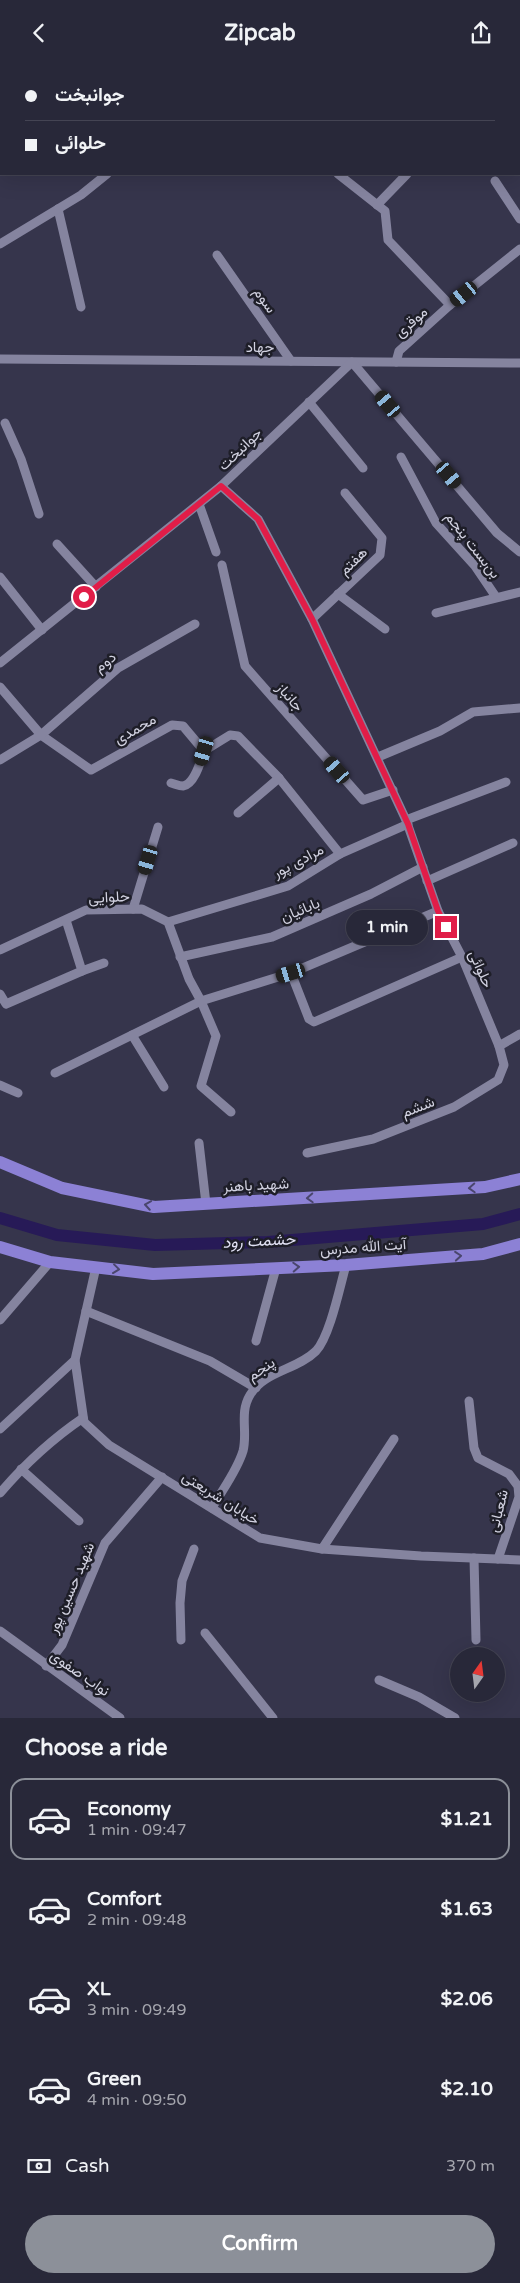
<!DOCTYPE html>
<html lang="en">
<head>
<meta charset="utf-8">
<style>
  :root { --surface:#282839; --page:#343444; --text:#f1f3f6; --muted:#a5a6ae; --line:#444453; --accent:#8c9099 }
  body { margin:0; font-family:"Varela Round",Vazirmatn,sans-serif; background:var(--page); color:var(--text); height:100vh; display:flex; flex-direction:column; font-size:19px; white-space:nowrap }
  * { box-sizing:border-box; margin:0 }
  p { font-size:16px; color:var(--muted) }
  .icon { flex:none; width:28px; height:28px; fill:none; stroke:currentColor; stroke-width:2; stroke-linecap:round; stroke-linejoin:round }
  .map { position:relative; height:1653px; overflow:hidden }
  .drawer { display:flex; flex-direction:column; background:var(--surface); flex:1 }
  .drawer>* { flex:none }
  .hud { position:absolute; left:0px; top:0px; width:520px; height:110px; box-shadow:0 5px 20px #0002,0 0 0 1px var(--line); display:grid; align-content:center; height:110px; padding:0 25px; background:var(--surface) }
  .needle { width:32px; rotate:14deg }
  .controls { position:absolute; left:450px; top:1582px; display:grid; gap:10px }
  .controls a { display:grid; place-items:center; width:55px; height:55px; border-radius:50%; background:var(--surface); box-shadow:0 5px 20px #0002,0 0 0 1px var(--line); font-size:25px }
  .end { position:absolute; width:22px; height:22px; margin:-11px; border:6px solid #e11d48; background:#fff; box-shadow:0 0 0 2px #fff }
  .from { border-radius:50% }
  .bubble { position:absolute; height:35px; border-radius:18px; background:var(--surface); box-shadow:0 5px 20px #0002,0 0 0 1px var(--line); font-size:16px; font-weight:700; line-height:35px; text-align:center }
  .car { position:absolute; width:15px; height:30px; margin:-15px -8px; border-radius:6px; box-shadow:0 0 4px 1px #0007; background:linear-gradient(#222 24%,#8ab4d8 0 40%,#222 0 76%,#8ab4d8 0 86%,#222 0) }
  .hud b { display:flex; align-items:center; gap:18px; height:48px; font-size:19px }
  .hud b+b { border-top:1px solid var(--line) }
  .hud i { width:12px; height:12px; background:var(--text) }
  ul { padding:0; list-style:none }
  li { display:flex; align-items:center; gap:15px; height:82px; margin:0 10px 8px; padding:0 15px; border:2px solid transparent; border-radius:15px }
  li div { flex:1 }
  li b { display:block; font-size:19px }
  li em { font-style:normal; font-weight:700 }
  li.active { border-color:var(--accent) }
  li>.icon { width:45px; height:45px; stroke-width:1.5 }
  h2 { padding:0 25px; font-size:22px; line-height:60px }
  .pay { display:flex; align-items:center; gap:12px; height:55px; padding:0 25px; font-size:19px }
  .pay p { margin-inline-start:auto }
  .button { display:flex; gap:10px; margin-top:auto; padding:10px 25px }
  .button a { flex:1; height:58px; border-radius:30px; background:var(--accent); color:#fff; font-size:20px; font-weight:700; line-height:58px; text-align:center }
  header { display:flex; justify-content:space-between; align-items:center; height:65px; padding:0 25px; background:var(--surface); font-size:22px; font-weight:700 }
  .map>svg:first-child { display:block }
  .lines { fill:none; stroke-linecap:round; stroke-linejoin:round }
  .canal { stroke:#271a57; stroke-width:12 }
  .minor { stroke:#85849f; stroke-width:9 }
  .major { stroke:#8c81d5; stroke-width:12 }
  .oneway { stroke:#4a466d }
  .route { stroke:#e11d48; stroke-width:6 }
  .labels { text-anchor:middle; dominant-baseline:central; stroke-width:5; stroke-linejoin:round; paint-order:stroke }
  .street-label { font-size:15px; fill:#d2d2e1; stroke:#1e1e28 }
  .water-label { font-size:16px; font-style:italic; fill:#e2e2f5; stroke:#1e1e28 }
</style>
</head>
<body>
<header><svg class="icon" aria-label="back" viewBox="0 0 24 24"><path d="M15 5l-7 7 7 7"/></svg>Zipcab<svg class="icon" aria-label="share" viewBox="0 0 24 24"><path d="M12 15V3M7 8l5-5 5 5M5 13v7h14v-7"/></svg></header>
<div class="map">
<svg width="520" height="1653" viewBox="0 0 520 1653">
  <rect width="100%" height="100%" fill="#36354c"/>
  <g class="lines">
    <polyline class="canal" points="0,1153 57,1170 155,1180 268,1177 483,1159 520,1149"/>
    <g class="minor">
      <polyline points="226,1 227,0"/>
      <polyline points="297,1 298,0"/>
      <polyline points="338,109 385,146 388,175 450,240"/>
      <polyline points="495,116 520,154"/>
      <polyline points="377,140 407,109"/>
      <polyline points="58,144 81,242"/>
      <polyline points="0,179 81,130 107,109"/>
      <polyline points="217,190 291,296"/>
      <polyline points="0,294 520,298"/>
      <polyline points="396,297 399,286 450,240 520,184"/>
      <polyline points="309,337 363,403"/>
      <polyline points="5,358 21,394 39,449"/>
      <polyline points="401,392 436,458 475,501 496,532"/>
      <polyline points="221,421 258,454 312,554 406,755 438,846 462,892 499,981 520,969"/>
      <polyline points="199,439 216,487"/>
      <polyline points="57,479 96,522"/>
      <polyline points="222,500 245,601 363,735 393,725"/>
      <polyline points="0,512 42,565"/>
      <polyline points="338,529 385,564"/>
      <polyline points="436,548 520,527"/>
      <polyline points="312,554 380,490 382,473 345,428"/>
      <polyline points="0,598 221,421 352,297 497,468 520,487"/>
      <polyline points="0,622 41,670 91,705 172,660 183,661 204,686 230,670 238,671 279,713 340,789"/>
      <polyline points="378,692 440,666 473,647 520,643"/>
      <polyline points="0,695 41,670 118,603 195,559"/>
      <path d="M 171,718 C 175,719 179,721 183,721 C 195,719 201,695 204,686"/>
      <polyline points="238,748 279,713"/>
      <polyline points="406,755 506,717"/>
      <polyline points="427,816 513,778"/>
      <polyline points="133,844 158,762"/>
      <polyline points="168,857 288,821 340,789 408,759"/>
      <polyline points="0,885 86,845 142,844 168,857 189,914 201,936 216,971 201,1021 231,1047"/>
      <polyline points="180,892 272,872 371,829 423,802"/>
      <polyline points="82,906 104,898"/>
      <polyline points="291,908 309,954 314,957 462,892"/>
      <polyline points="0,929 6,939 82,906 66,855"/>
      <polyline points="132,970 164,1022"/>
      <polyline points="55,1008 201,936 291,908 438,846"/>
      <polyline points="0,1020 18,1028"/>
      <polyline points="199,1078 206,1139"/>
      <polyline points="307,1088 373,1074 454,1042 498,1015 504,1000 499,981"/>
      <polyline points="96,1202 75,1295 84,1357 109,1380 260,1473 322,1484 421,1491 520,1495"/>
      <polyline points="86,1246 210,1296 256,1323"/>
      <polyline points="0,1255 50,1197"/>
      <polyline points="256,1276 276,1203"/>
      <polyline points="469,1336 474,1383 478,1393 509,1409 518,1421 519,1432 498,1494"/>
      <polyline points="0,1364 75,1295"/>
      <polyline points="21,1404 79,1456"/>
      <path d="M 0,1428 C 25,1399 52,1374 83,1353"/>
      <path d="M 212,1443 C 222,1425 237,1406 243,1386 C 248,1367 239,1348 250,1330 C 264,1306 297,1305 316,1286 C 330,1271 340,1221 346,1200"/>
      <polyline points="322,1484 394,1374"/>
      <polyline points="474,1493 476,1575"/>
      <polyline points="0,1566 120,1653"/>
      <polyline points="205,1568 273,1653"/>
      <polyline points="181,1575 180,1538 182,1516 194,1484"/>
      <polyline points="46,1601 62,1580 105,1478 162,1412"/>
      <polyline points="379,1615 419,1632 455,1653"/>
    </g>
    <g class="major">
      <polyline points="0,1097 62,1123 154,1142 485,1122 520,1114"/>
      <polyline points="0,1182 50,1197 153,1209 346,1200 483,1189 520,1179"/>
    </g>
  </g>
  <defs><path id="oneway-chevron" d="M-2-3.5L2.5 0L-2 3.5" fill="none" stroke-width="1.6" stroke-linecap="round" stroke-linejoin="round" transform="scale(1.25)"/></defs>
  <g class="oneway">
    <use href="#oneway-chevron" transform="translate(472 1123) rotate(177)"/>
    <use href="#oneway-chevron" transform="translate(310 1133) rotate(177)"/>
    <use href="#oneway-chevron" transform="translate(148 1140) rotate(-171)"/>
    <use href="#oneway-chevron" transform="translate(458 1191) rotate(-5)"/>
    <use href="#oneway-chevron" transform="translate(296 1202) rotate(-3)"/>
    <use href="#oneway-chevron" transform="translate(116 1204) rotate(7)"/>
  </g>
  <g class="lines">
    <polyline class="route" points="84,532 221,421 258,454 312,554 408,759 438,846 446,862"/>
  </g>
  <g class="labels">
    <g class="street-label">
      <text transform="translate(265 235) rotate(55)">سوم</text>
      <text transform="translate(411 257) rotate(-41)">موقری</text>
      <text x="260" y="282">جهاد</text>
      <text transform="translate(240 384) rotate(-44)">جوانبخت</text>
      <text transform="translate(473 480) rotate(52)">بن‌بست پنجم</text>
      <text transform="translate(353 496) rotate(-44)">هفتم</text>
      <text transform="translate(105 597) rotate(-38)">دوم</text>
      <text transform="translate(290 632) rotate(49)">جانباز</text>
      <text transform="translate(135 664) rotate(-30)">محمدی</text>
      <text transform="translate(298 796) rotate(-28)">مرادی پور</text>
      <text transform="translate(109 832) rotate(-3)">حلوایی</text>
      <text transform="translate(300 845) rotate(-23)">بابائیان</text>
      <text transform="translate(481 904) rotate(66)">حلوائی</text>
      <text transform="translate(418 1042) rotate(-21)">ششم</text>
      <text transform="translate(256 1120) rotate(-3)">شهید باهنر</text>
      <text transform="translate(363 1182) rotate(-4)">آیت الله مدرس</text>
      <text transform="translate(261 1304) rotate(-34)">پنجم</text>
      <text transform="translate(221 1433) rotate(32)">خیابان شریعتی</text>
      <text transform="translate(498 1446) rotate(-76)">شعبانی</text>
      <text transform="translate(71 1523) rotate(-67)">شهید حسین پور</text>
      <text transform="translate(80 1608) rotate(35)">نواب صفوی</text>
    </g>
    <g class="water-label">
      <text transform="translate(259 1176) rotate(-3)">حشمت رود</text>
    </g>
  </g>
</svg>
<div class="controls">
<a><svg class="needle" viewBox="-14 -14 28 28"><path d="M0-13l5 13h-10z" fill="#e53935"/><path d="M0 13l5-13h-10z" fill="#a5a6ae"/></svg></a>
</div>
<i class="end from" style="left:84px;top:532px"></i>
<i class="end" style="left:446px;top:862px"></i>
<div class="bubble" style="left:346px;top:845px;width:82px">1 min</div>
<i class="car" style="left:464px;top:229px;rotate:231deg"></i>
<i class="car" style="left:388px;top:339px;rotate:320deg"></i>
<i class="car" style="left:449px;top:410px;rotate:140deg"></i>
<i class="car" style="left:204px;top:686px;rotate:197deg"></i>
<i class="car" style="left:337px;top:705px;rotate:319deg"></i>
<i class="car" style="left:148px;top:795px;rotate:197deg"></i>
<i class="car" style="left:291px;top:908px;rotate:253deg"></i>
<div class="hud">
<b><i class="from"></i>جوانبخت</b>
<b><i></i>حلوائی</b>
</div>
</div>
<section class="drawer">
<h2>Choose a ride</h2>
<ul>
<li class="active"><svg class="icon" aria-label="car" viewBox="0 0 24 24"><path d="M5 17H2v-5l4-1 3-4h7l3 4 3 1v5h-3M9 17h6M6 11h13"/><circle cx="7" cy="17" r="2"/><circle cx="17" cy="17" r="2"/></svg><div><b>Economy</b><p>1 min · 09:47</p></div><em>$1.21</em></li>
<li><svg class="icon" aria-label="car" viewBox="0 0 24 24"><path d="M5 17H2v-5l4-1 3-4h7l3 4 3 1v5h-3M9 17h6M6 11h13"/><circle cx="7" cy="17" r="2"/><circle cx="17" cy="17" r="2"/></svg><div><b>Comfort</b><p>2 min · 09:48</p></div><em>$1.63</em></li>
<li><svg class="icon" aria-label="car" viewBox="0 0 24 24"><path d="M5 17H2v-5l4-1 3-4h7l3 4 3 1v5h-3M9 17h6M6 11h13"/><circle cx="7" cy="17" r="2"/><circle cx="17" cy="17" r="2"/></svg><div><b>XL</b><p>3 min · 09:49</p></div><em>$2.06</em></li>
<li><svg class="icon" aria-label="car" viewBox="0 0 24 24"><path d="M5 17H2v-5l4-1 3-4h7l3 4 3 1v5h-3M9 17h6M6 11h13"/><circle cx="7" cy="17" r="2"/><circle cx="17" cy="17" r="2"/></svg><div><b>Green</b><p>4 min · 09:50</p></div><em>$2.10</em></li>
</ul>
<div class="pay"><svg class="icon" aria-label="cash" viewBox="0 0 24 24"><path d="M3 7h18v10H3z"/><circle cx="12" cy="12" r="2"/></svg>Cash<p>370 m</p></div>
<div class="button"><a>Confirm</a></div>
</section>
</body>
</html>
